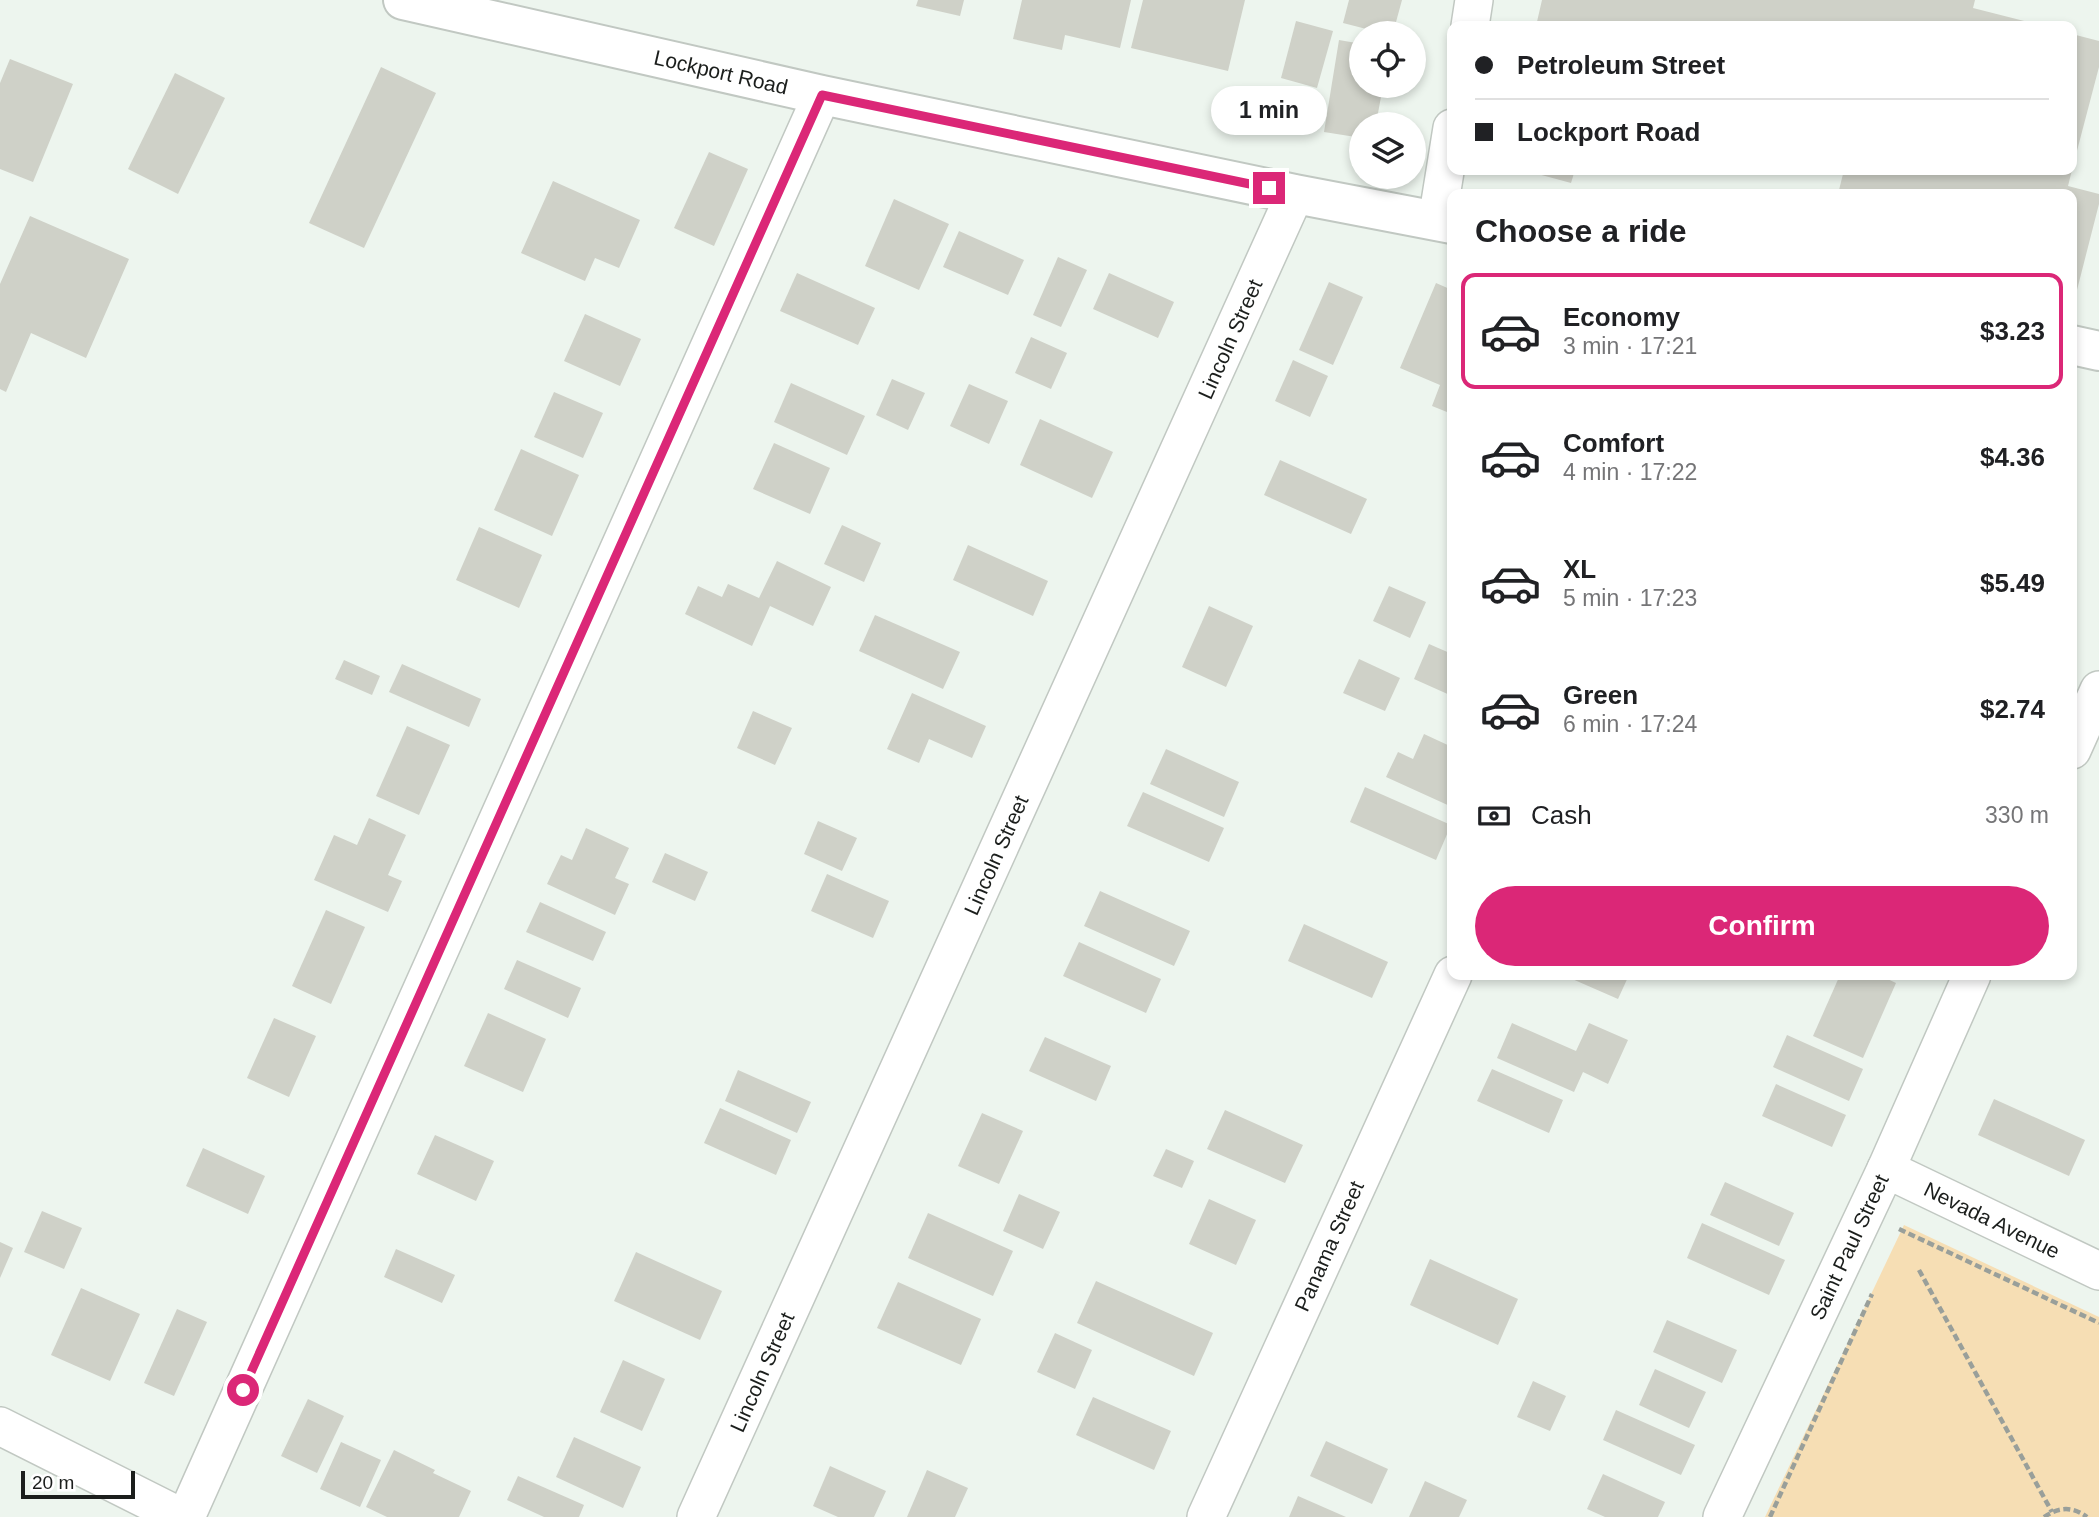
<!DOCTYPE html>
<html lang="en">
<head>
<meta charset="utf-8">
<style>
  :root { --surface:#fff; --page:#f2f2f2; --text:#202124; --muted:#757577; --line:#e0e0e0; --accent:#db2777 }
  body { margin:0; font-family:Helvetica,sans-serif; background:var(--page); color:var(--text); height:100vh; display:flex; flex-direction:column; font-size:26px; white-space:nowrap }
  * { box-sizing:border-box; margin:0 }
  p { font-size:23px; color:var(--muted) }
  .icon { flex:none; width:38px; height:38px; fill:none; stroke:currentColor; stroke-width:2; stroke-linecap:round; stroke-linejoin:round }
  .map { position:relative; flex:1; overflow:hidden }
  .sheet { position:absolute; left:1447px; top:189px; width:630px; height:791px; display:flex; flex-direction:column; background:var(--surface); border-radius:14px; box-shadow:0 4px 10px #0003 }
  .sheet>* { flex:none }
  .hud { position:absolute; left:1447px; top:21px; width:630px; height:154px; border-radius:14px; box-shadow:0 4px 10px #0003; display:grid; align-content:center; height:154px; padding:0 28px; background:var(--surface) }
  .fabs { position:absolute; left:1349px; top:21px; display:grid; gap:14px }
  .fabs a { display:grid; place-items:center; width:77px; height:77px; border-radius:50%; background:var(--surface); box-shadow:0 4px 10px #0003; font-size:35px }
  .scale { position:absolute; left:21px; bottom:18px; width:114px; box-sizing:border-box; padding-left:7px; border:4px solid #1b1e1c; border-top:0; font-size:19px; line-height:24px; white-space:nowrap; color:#1b1e1c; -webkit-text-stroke:5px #fff; paint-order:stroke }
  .end { position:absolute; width:32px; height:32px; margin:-16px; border:9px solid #db2777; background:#fff; box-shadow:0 0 0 4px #fff }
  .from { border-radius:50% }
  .bubble { position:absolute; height:49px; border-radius:24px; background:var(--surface); box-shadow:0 4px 10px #0003; font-size:23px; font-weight:700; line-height:49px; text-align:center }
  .hud b { display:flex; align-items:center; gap:24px; height:66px; font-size:26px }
  .hud b+b { border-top:2px solid var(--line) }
  .hud i { width:18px; height:18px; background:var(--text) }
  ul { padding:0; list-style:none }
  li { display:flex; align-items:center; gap:21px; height:116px; margin:0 14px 10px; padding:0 14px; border:4px solid transparent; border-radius:14px }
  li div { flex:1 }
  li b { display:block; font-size:26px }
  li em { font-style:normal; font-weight:700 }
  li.selected { border-color:var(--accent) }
  li>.icon { width:63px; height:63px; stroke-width:1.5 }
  h2 { padding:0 28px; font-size:32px; line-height:84px }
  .pay { display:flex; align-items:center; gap:18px; height:77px; padding:0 28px; font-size:26px }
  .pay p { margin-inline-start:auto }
  .action { display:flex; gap:14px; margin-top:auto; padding:14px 28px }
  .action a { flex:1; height:80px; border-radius:42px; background:var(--accent); color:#fff; font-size:28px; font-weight:700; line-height:80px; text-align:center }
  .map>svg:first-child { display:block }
  .green { fill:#f6deb4 }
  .building { fill:#cfd1c8 }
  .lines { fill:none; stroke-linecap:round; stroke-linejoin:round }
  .street-casing { stroke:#c1c8c2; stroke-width:40 }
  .secondary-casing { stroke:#c1c8c2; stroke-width:42 }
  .path { stroke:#999f9a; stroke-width:4.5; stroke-dasharray:7 3.5; stroke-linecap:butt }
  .street { stroke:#fff; stroke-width:37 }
  .secondary { stroke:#fff; stroke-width:38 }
  .route { stroke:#db2777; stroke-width:9 }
  .labels { text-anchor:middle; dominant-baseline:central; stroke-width:7; stroke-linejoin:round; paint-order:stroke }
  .street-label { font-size:21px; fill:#1b1e1c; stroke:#fff }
</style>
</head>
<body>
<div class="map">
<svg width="2099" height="1517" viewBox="0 0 2099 1517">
  <rect width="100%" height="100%" fill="#edf5ee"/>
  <polygon class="green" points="1904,1225 2099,1317 2099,1517 1765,1517"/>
  <g class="building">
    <polygon points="918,0 964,0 960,16 916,6"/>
    <polygon points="1022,0 1131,0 1120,48 1065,35 1062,50 1013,39"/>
    <polygon points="1143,0 1245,0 1228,71 1131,48"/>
    <polygon points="1349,0 1402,0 1393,33 1382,33 1343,23"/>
    <polygon points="1542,0 1975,0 1973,8 2040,25 1536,26"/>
    <polygon points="1296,21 1333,31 1317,88 1281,78"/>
    <polygon points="2072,34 2099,41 2099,67 2073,166"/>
    <polygon points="1339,40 1362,44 1362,86 1383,86 1376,124 1362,124 1362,138 1324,132"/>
    <polygon points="10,59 73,84 33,182 0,169 0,83"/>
    <polygon points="381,67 436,93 364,248 309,223"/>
    <polygon points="175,73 225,98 178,194 128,169"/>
    <polygon points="709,152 748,169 714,246 674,228"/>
    <polygon points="1523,170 1575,170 1571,183"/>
    <polygon points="1844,170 2072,170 2068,186 2099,194 2099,204 2077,290 2072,288 2072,194 1838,194"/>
    <polygon points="553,181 640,220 619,268 595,258 585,281 521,253"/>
    <polygon points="894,199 949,224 919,290 865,266"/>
    <polygon points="30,216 129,259 86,358 31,333 6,392 0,389 0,284"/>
    <polygon points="959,231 1024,260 1008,295 943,267"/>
    <polygon points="1058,257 1087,270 1061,327 1033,315"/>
    <polygon points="797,273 875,308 858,345 780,311"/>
    <polygon points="1109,273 1174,302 1158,338 1093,309"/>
    <polygon points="1329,282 1363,297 1333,365 1299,350"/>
    <polygon points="1436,283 1452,290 1452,414 1432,406 1440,385 1400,368"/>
    <polygon points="585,314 641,339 620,386 564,361"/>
    <polygon points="1031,337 1067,353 1051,389 1015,373"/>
    <polygon points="1293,360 1328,376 1310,417 1275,401"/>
    <polygon points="892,379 925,393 908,430 876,415"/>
    <polygon points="791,383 865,416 847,455 774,422"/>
    <polygon points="969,384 1008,401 989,444 950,426"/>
    <polygon points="554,392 603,413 583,458 534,437"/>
    <polygon points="1040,419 1113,452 1092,498 1020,465"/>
    <polygon points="774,443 830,468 810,514 753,489"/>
    <polygon points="521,449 579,475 552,536 494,510"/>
    <polygon points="1280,460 1367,499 1351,534 1264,495"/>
    <polygon points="842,525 881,543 864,582 824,564"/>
    <polygon points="479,527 542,555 519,608 456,580"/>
    <polygon points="968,545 1048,581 1033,616 953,580"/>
    <polygon points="777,561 831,587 813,626 770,606 752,646 685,614 698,586 722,597 728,584 759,598"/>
    <polygon points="1389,586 1426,602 1410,638 1373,621"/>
    <polygon points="1209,606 1253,626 1226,687 1182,667"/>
    <polygon points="875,615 960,652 943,689 859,651"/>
    <polygon points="1429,644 1452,654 1452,696 1414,679"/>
    <polygon points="1359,659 1400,678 1385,711 1343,693"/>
    <polygon points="344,660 380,676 372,695 335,679"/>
    <polygon points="402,664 481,699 469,727 389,692"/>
    <polygon points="912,693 986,726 972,758 929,739 919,763 887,749"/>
    <polygon points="753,711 792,728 775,765 737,748"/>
    <polygon points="407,726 450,745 419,815 376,796"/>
    <polygon points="1424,734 1452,747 1452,807 1386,777 1398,752 1413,759"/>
    <polygon points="1166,749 1239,782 1224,817 1150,784"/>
    <polygon points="1365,787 1451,825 1436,860 1350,822"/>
    <polygon points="1143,792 1224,828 1209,862 1127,826"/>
    <polygon points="369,818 406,835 388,875 402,881 388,912 314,880 334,835 357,845"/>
    <polygon points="818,821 857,838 842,871 804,854"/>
    <polygon points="586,828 629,848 615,878 629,884 615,915 547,884 561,855 572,860"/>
    <polygon points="665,853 708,872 695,901 652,882"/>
    <polygon points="827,874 889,901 873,938 811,911"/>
    <polygon points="1100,891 1190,931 1174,966 1084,926"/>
    <polygon points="540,902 606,932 593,961 526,932"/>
    <polygon points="326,910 365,927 331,1004 292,986"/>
    <polygon points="1304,924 1388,962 1372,998 1288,961"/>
    <polygon points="1079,942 1161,979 1146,1013 1063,976"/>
    <polygon points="517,960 581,988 568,1018 504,989"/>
    <polygon points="1563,975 1629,975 1618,999"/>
    <polygon points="1840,975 1879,975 1896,983 1863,1058 1813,1036"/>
    <polygon points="488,1013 546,1039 523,1092 464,1066"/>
    <polygon points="274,1018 316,1036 289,1097 247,1078"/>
    <polygon points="1512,1023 1576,1051 1589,1023 1628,1040 1608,1084 1583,1072 1574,1092 1497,1058"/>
    <polygon points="1787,1035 1863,1069 1849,1101 1773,1067"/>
    <polygon points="1045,1037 1111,1066 1096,1101 1029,1071"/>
    <polygon points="1492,1069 1563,1100 1549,1133 1477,1101"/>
    <polygon points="738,1070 811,1102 797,1133 725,1101"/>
    <polygon points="1776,1084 1846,1115 1832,1147 1762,1116"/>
    <polygon points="1994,1099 2085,1140 2069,1176 1978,1135"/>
    <polygon points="720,1108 791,1140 776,1175 704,1143"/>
    <polygon points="1225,1110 1303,1145 1285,1183 1207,1149"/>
    <polygon points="982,1113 1023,1131 999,1184 958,1166"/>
    <polygon points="435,1135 494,1161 476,1201 417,1174"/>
    <polygon points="203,1148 265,1176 248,1214 186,1186"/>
    <polygon points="1166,1149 1194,1161 1182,1188 1153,1176"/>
    <polygon points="1725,1182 1794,1213 1779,1246 1710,1215"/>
    <polygon points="1019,1194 1060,1212 1043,1249 1003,1231"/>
    <polygon points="1209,1199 1256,1220 1236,1265 1189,1244"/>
    <polygon points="42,1211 82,1228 64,1269 24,1252"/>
    <polygon points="928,1213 1013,1251 993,1296 908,1258"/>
    <polygon points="1702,1223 1785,1260 1769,1295 1687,1258"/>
    <polygon points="0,1242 13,1248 0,1278"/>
    <polygon points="396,1249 455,1275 442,1303 384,1277"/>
    <polygon points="636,1252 722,1291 700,1340 614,1301"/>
    <polygon points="1430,1259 1518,1299 1498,1345 1410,1305"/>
    <polygon points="1096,1281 1213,1333 1194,1376 1077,1323"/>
    <polygon points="898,1282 981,1319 961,1365 877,1328"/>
    <polygon points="81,1288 140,1314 110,1381 51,1355"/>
    <polygon points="177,1309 207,1322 174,1396 144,1383"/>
    <polygon points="1667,1320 1737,1350 1722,1383 1653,1352"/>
    <polygon points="1055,1333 1092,1350 1075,1389 1037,1372"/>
    <polygon points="623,1360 665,1379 642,1431 600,1412"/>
    <polygon points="1655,1369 1706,1392 1689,1428 1639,1405"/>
    <polygon points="1533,1381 1566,1396 1550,1431 1517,1417"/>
    <polygon points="1093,1397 1171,1431 1154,1470 1076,1435"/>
    <polygon points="308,1399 344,1416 317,1473 281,1456"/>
    <polygon points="1616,1410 1695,1445 1681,1475 1603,1440"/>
    <polygon points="574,1437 641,1467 623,1508 556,1477"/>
    <polygon points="1326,1441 1388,1469 1372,1504 1310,1476"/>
    <polygon points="341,1442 381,1460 360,1507 320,1489"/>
    <polygon points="394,1450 435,1470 433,1473 471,1491 459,1517 387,1517 366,1507"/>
    <polygon points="830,1466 886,1491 874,1517 838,1517 813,1506"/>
    <polygon points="927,1470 968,1488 955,1517 907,1517"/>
    <polygon points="1603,1474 1665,1502 1658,1517 1605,1517 1587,1509"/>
    <polygon points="518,1476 584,1505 579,1517 544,1517 507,1500"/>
    <polygon points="1425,1481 1467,1500 1459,1517 1409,1517"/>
    <polygon points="1298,1496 1346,1517 1289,1517"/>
  </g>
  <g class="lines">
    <g class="street-casing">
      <g id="street">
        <polyline points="1470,26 1474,0"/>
        <polyline points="1437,221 1452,128"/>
        <polyline points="2072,750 2099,690"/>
        <polyline points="1886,1169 2099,1271"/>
        <polyline points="0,1426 181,1517"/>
        <polyline points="186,1517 822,95"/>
        <polyline points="696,1517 1295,194"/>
        <polyline points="1206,1517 1453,975"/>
        <polyline points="1722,1517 1886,1169 1972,975"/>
      </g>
    </g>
    <g class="secondary-casing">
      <g id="secondary">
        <polyline points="403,0 822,95 1295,194 1452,224"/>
        <polyline points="2072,345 2099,351"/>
      </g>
    </g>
    <g class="path">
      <polyline points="1899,1229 2099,1323"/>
      <polyline points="1919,1270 2052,1512"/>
      <polyline points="1770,1517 1872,1294"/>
      <path d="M 2044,1517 C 2059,1507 2072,1506 2087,1517"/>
    </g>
    <use href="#street" class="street"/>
    <use href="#secondary" class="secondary"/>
  </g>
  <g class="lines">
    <polyline class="route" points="243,1390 822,95 1269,188"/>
  </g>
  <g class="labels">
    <g class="street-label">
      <text transform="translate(721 72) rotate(13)">Lockport Road</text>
      <text transform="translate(1230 339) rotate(-66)">Lincoln Street</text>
      <text transform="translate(996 855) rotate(-66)">Lincoln Street</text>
      <text transform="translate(1992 1220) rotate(26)">Nevada Avenue</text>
      <text transform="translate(1329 1246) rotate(-66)">Panama Street</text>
      <text transform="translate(1849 1247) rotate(-65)">Saint Paul Street</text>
      <text transform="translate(762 1372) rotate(-66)">Lincoln Street</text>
    </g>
  </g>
</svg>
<div class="fabs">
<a><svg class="icon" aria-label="locate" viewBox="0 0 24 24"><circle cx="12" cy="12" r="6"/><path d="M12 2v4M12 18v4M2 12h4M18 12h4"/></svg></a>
<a><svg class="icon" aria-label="layers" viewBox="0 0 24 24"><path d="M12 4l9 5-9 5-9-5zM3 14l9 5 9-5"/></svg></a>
</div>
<div class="scale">20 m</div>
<i class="end from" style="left:243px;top:1390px"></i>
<i class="end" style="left:1269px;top:188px"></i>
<div class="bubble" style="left:1211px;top:86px;width:116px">1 min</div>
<div class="hud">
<b><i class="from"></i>Petroleum Street</b>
<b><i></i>Lockport Road</b>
</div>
<section class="sheet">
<h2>Choose a ride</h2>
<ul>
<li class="selected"><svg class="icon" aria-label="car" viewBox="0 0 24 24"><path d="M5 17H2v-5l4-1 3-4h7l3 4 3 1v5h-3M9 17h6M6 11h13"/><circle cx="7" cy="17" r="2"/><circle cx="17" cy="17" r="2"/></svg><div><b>Economy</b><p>3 min · 17:21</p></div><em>$3.23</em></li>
<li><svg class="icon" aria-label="car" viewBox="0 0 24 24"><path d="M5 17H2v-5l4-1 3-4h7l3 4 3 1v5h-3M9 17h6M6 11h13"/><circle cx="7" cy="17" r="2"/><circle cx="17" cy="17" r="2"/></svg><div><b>Comfort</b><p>4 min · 17:22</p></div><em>$4.36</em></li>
<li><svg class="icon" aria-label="car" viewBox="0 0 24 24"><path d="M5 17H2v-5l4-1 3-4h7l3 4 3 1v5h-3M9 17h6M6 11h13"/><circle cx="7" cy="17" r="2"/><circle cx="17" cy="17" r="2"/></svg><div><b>XL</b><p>5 min · 17:23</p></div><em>$5.49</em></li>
<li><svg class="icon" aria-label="car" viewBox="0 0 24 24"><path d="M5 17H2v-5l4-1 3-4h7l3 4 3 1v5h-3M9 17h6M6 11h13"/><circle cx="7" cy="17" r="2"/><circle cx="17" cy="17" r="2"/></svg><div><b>Green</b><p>6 min · 17:24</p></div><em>$2.74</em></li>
</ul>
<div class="pay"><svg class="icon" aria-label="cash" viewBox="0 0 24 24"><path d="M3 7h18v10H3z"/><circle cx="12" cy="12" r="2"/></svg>Cash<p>330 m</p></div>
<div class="action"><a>Confirm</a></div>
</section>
</div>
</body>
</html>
